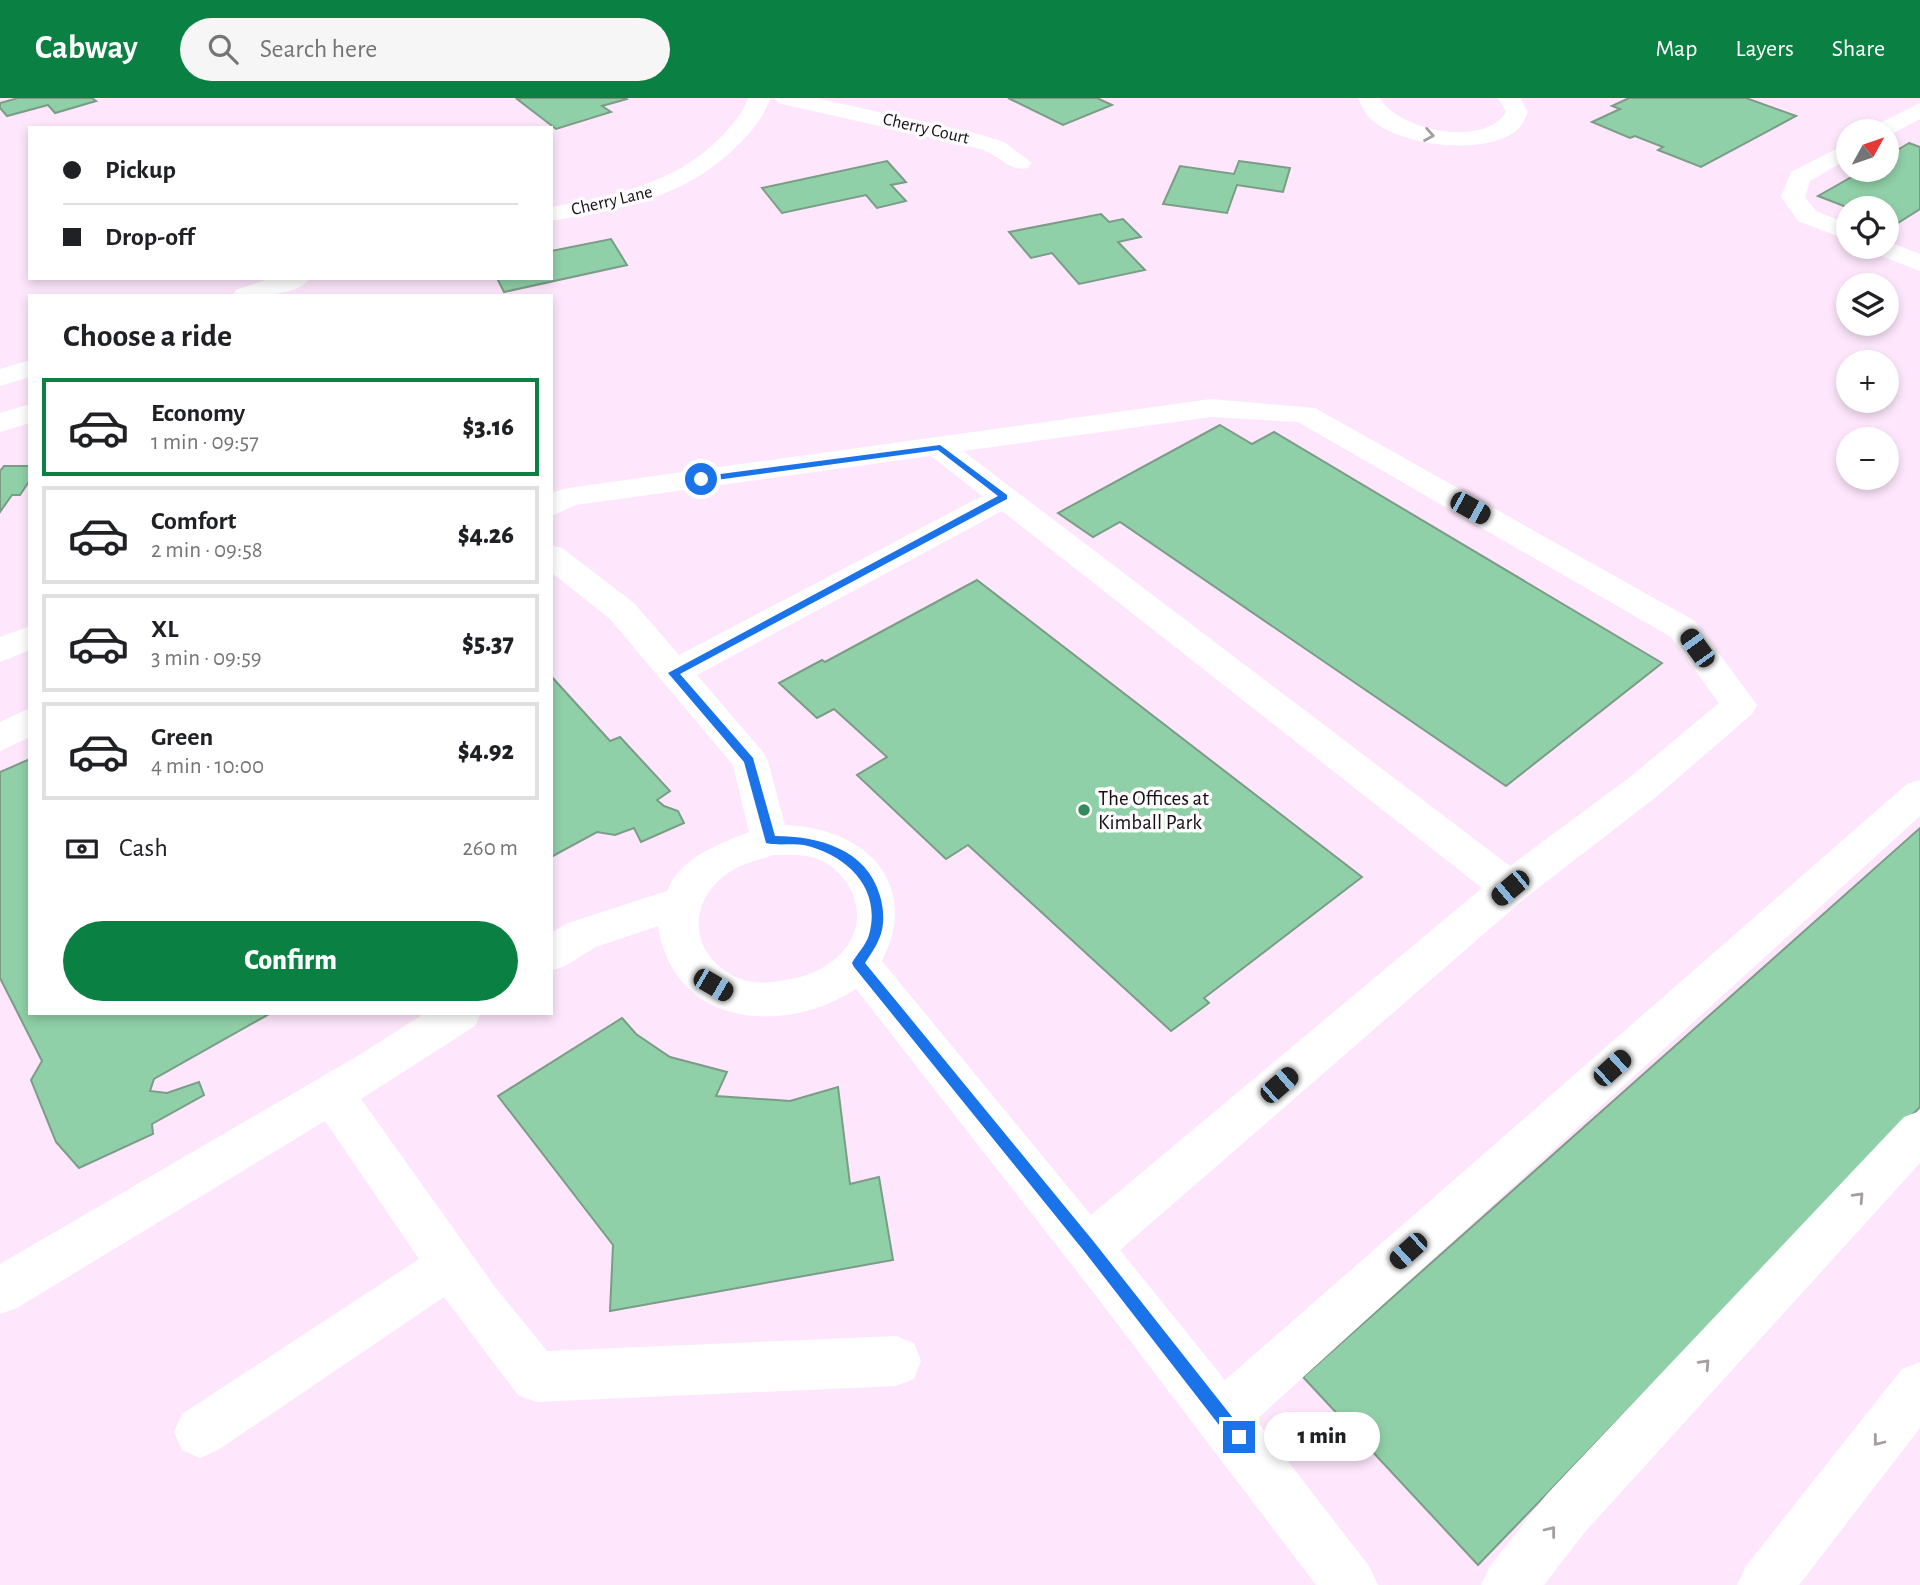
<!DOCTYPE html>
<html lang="en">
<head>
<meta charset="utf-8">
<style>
  :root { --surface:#fff; --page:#f6f6f6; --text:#202124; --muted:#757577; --line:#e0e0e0; --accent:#0b8043 }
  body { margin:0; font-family:"Alegreya Sans",sans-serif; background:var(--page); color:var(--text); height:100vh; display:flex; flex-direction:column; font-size:26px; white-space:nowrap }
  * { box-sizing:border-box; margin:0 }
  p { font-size:23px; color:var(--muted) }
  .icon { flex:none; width:38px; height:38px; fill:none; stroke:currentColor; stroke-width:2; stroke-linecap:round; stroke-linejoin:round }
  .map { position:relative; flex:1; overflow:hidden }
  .details { position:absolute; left:28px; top:196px; width:525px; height:721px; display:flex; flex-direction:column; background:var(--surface); border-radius:0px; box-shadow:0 4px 10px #0003 }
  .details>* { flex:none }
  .top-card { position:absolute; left:28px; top:28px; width:525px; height:154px; border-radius:0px; box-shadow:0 4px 10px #0003; display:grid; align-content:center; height:154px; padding:0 35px; background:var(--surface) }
  .needle { width:46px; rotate:50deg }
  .buttons { position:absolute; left:1836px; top:21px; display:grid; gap:14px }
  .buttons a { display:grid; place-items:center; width:63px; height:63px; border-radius:50%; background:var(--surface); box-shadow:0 4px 10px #0003; font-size:35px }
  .end { position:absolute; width:32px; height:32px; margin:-16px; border:9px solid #1a73e8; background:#fff; box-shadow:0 0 0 4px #fff }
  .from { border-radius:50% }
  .bubble { position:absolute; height:49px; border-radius:24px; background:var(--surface); box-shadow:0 4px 10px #0003; font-size:23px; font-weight:800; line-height:49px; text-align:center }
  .car { position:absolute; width:21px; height:42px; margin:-21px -10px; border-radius:9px; box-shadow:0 0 5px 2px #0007; background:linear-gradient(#222 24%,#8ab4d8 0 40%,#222 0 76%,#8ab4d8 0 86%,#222 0) }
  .top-card b { display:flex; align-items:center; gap:24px; height:66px; font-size:26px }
  .top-card b+b { border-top:2px solid var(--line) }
  .top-card i { width:18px; height:18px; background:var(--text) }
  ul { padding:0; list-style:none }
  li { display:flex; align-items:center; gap:21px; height:98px; margin:0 14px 10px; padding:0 21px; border:4px solid var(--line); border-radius:0px }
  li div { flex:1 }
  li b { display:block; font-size:26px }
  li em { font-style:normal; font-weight:800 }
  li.selected { border-color:var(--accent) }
  li>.icon { width:63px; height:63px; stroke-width:1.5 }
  h2 { padding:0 35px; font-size:32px; line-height:84px }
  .pay { display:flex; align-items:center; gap:18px; height:77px; padding:0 35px; font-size:26px }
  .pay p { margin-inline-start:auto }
  .cta { display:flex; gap:14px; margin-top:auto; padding:14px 35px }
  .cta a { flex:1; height:80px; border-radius:42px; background:var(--accent); color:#fff; font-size:28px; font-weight:800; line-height:80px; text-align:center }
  header { display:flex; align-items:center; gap:42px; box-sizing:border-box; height:98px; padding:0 35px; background:var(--accent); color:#fff }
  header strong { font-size:33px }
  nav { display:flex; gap:38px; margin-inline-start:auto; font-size:24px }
  .search { width:490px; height:63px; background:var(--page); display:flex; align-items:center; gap:18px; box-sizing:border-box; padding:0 24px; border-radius:38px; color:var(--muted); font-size:26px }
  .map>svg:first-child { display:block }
  .building { fill:#90d0a8; stroke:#7b9c87; stroke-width:2 }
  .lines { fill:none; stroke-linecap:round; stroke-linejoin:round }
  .minor { fill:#fff; fill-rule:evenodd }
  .major { fill:#fff; fill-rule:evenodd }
  .oneway { stroke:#a29ea2 }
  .route { fill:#1a73e8 }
  .poi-dot { fill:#35895c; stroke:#fcfcfc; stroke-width:2.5 }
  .labels { text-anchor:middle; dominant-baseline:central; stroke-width:7; stroke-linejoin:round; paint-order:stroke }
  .far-street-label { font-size:18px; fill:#160d16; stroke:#fcfcfc }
  .poi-label { font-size:21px; fill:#160d16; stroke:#fcfcfc; text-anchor:start }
</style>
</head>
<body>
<header>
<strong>Cabway</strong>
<div class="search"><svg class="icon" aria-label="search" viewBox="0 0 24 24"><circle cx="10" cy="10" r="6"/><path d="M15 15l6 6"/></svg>Search here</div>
<nav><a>Map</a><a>Layers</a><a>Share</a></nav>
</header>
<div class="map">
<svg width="1920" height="1487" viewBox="0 0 1920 1487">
  <rect width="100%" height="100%" fill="#fee7fc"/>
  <g class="building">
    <polygon points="18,0 92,0 96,3 55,15 48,7 7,18 0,10 0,5"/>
    <polygon points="522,0 626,0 627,1 602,8 611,14 556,31 517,1"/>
    <polygon points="1008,0 1097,0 1112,7 1063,27"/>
    <polygon points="1629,0 1746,0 1796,18 1701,69 1658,52 1663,49 1635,38 1630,40 1592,24 1620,11 1612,8"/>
    <polygon points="1909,45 1920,49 1920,111 1893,128 1886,125 1886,110 1849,110 1818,98 1864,72 1886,72 1886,59"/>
    <polygon points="887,63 906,84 891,87 906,103 877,110 866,97 782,115 762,90"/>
    <polygon points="1239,63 1290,70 1283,94 1237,87 1227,115 1163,106 1180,68 1234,76"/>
    <polygon points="1101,116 1109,124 1123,121 1141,139 1118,144 1145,172 1079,186 1052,155 1031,160 1009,134"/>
    <polygon points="611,141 627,167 504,194 497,180 551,180 551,153"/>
    <polygon points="1220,327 1252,346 1274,334 1662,565 1506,688 1120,424 1093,439 1058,415"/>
    <polygon points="4,368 30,368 30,382 20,397 12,397 0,414 0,373"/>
    <polygon points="977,482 1362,779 1204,900 1209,905 1171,933 968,747 946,761 857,677 887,659 834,611 817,620 779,585 822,562 825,564"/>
    <polygon points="551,578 610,643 620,639 670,693 657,702 664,708 678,713 684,725 641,744 634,730 615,737 597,734 551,759"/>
    <polygon points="30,661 30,915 271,915 154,981 150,993 167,995 199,984 204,997 152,1026 153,1036 79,1070 56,1044 31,982 42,963 0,880 0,674"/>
    <polygon points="1920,730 1920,1009 1478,1467 1303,1279"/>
    <polygon points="622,920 636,936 670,959 727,974 716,998 790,1003 838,989 850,1086 879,1079 893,1162 610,1213 613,1147 498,998"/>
  </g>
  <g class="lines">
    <g class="minor">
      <path d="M 748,0 L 770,0 C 765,17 753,32 741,44 C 687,100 624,110 551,123 L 551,109 C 613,98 674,86 720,40 C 731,28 743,16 748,0 Z"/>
      <path d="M 775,0 L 816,0 L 978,36 L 1004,44 L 1032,65 L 1028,70 C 1010,74 1002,60 987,54 C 980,50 972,49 964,47 L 786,7 L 778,5 Z"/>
      <path d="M 1358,0 L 1380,0 C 1398,33 1485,50 1506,14 L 1498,0 L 1520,0 L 1528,14 C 1525,20 1522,28 1517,32 C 1486,59 1395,48 1369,19 C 1364,14 1361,6 1358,0 Z"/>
      <polygon points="1920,5 1920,21 1886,39 1886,33 1871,33 1874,28"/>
      <polygon points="1848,45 1848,61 1810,83 1805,99 1816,113 1848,126 1848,142 1798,123 1781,99 1791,74"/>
      <polygon points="1886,143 1920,156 1920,173 1871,154 1867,149 1886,149"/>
      <path d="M 271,180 L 310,180 C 297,199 253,198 232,198 L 236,192 Z"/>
      <polygon points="30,262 30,279 0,288 0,271"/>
      <path d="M 1211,301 L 1315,310 L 1695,523 L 1757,607 L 1752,616 L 1656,699 L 1524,801 L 1120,1152 L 1225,1282 L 1907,686 L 1920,682 L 1920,718 L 1256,1322 L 1369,1468 L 1378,1487 L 1316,1487 L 1090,1190 L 856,891 C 783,939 673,928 658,828 L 596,849 L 565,868 L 551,873 L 551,835 L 568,825 L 667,793 C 681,759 717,747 749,734 L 733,667 L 610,521 L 551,474 L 551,447 L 562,450 L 634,505 L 679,557 L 982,398 L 931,358 L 576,407 L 551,418 L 551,395 L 568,390 ZM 1211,319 L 1298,324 L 1671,539 L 1719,605 L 1630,679 L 1510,768 L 963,353 ZM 1002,413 L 1482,790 L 1091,1117 L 882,863 C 922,784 864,730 785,727 L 768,663 L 763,654 L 697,577 ZM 773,757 C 786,757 802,756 815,760 C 847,771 868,810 851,842 C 840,862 817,876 795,880 C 776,884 757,888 738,880 C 687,857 686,800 733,772 C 744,765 760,762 773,757 Z"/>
      <polygon points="30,306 30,325 0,334 0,315"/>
      <polygon points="30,528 30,552 0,564 0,539"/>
      <polygon points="30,610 30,639 0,653 0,624"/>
      <polygon points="425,915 481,915 475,928 361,1001 495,1189 547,1253 896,1238 914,1245 921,1263 914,1281 896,1288 536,1304 518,1297 444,1199 218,1352 200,1360 182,1352 174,1334 182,1316 419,1161 325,1023 17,1210 0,1216 0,1166 361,956"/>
      <polygon points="1920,1013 1920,1065 1585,1434 1544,1487 1481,1487 1490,1468 1547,1396 1904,1019"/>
    </g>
    <polygon class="major" points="1920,1264 1920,1330 1799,1487 1737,1487 1746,1468 1902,1271"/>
  </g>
  <defs><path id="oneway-chevron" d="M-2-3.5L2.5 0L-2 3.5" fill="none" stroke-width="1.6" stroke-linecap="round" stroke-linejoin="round" transform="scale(1.75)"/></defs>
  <g class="oneway">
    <use href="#oneway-chevron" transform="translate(1429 37) rotate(10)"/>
    <use href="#oneway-chevron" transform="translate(1859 1099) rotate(-47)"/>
    <use href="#oneway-chevron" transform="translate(1705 1266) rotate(-47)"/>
    <use href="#oneway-chevron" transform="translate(1878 1343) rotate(128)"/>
    <use href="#oneway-chevron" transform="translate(1551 1433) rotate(-52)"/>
  </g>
  <path class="route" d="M 940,347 L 1007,397 L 1007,401 L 680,576 L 753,660 L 775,738 C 818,738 867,751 880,798 C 884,811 885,828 879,841 C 876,849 870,857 865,865 L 1094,1144 L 1244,1334 L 1246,1339 L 1244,1345 L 1239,1347 L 1233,1345 L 1084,1153 L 854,869 L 852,865 C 857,856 866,847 869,837 C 882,790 847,757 804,747 C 792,745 779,748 766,745 L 744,664 L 668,575 L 998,398 L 938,352 L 701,384 L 697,381 L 698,379 Z"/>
  <circle class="poi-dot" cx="1084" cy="712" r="7"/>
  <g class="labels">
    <g class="far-street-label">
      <text transform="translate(926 31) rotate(13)">Cherry Court</text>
      <text transform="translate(612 103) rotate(-13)">Cherry Lane</text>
    </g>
    <g class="poi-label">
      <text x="1098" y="700">The Offices at<tspan x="1098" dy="24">Kimball Park</tspan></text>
    </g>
  </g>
</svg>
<div class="buttons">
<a><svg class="needle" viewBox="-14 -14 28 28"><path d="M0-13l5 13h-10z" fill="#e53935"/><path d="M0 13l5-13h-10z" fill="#757577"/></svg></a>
<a><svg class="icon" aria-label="locate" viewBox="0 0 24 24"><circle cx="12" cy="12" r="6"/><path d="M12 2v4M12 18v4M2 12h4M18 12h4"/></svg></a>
<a><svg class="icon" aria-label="layers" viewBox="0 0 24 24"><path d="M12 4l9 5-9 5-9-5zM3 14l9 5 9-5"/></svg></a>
<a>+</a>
<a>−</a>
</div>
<i class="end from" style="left:701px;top:381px"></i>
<i class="end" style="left:1239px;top:1339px"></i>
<div class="bubble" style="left:1264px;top:1314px;width:116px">1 min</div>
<i class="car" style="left:1470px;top:410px;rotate:119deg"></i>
<i class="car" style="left:1697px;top:550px;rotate:324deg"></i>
<i class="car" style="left:1510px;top:790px;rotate:230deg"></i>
<i class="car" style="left:713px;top:887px;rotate:120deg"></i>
<i class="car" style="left:1612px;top:970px;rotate:48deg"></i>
<i class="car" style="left:1279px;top:987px;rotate:49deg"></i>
<i class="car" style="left:1408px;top:1153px;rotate:228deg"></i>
<div class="top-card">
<b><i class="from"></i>Pickup</b>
<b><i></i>Drop-off</b>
</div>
<section class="details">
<h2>Choose a ride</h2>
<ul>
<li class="selected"><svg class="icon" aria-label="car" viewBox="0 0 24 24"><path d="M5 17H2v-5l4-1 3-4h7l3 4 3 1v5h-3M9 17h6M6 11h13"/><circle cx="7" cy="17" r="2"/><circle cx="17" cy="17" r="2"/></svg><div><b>Economy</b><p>1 min · 09:57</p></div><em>$3.16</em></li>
<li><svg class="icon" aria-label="car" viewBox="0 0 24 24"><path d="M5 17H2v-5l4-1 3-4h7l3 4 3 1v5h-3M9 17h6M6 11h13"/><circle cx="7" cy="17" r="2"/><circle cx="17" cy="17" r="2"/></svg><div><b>Comfort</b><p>2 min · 09:58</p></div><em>$4.26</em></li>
<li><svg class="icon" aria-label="car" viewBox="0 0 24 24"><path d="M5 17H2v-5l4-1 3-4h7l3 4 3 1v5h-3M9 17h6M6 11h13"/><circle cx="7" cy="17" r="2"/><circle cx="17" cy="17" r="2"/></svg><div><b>XL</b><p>3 min · 09:59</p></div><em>$5.37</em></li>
<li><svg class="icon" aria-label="car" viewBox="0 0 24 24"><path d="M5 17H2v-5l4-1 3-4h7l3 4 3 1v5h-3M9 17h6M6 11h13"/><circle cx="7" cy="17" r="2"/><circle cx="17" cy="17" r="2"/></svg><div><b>Green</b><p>4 min · 10:00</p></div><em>$4.92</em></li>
</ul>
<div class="pay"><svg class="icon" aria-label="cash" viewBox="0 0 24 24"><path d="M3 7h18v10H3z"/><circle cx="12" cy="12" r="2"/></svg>Cash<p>260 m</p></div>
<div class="cta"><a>Confirm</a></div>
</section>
</div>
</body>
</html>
